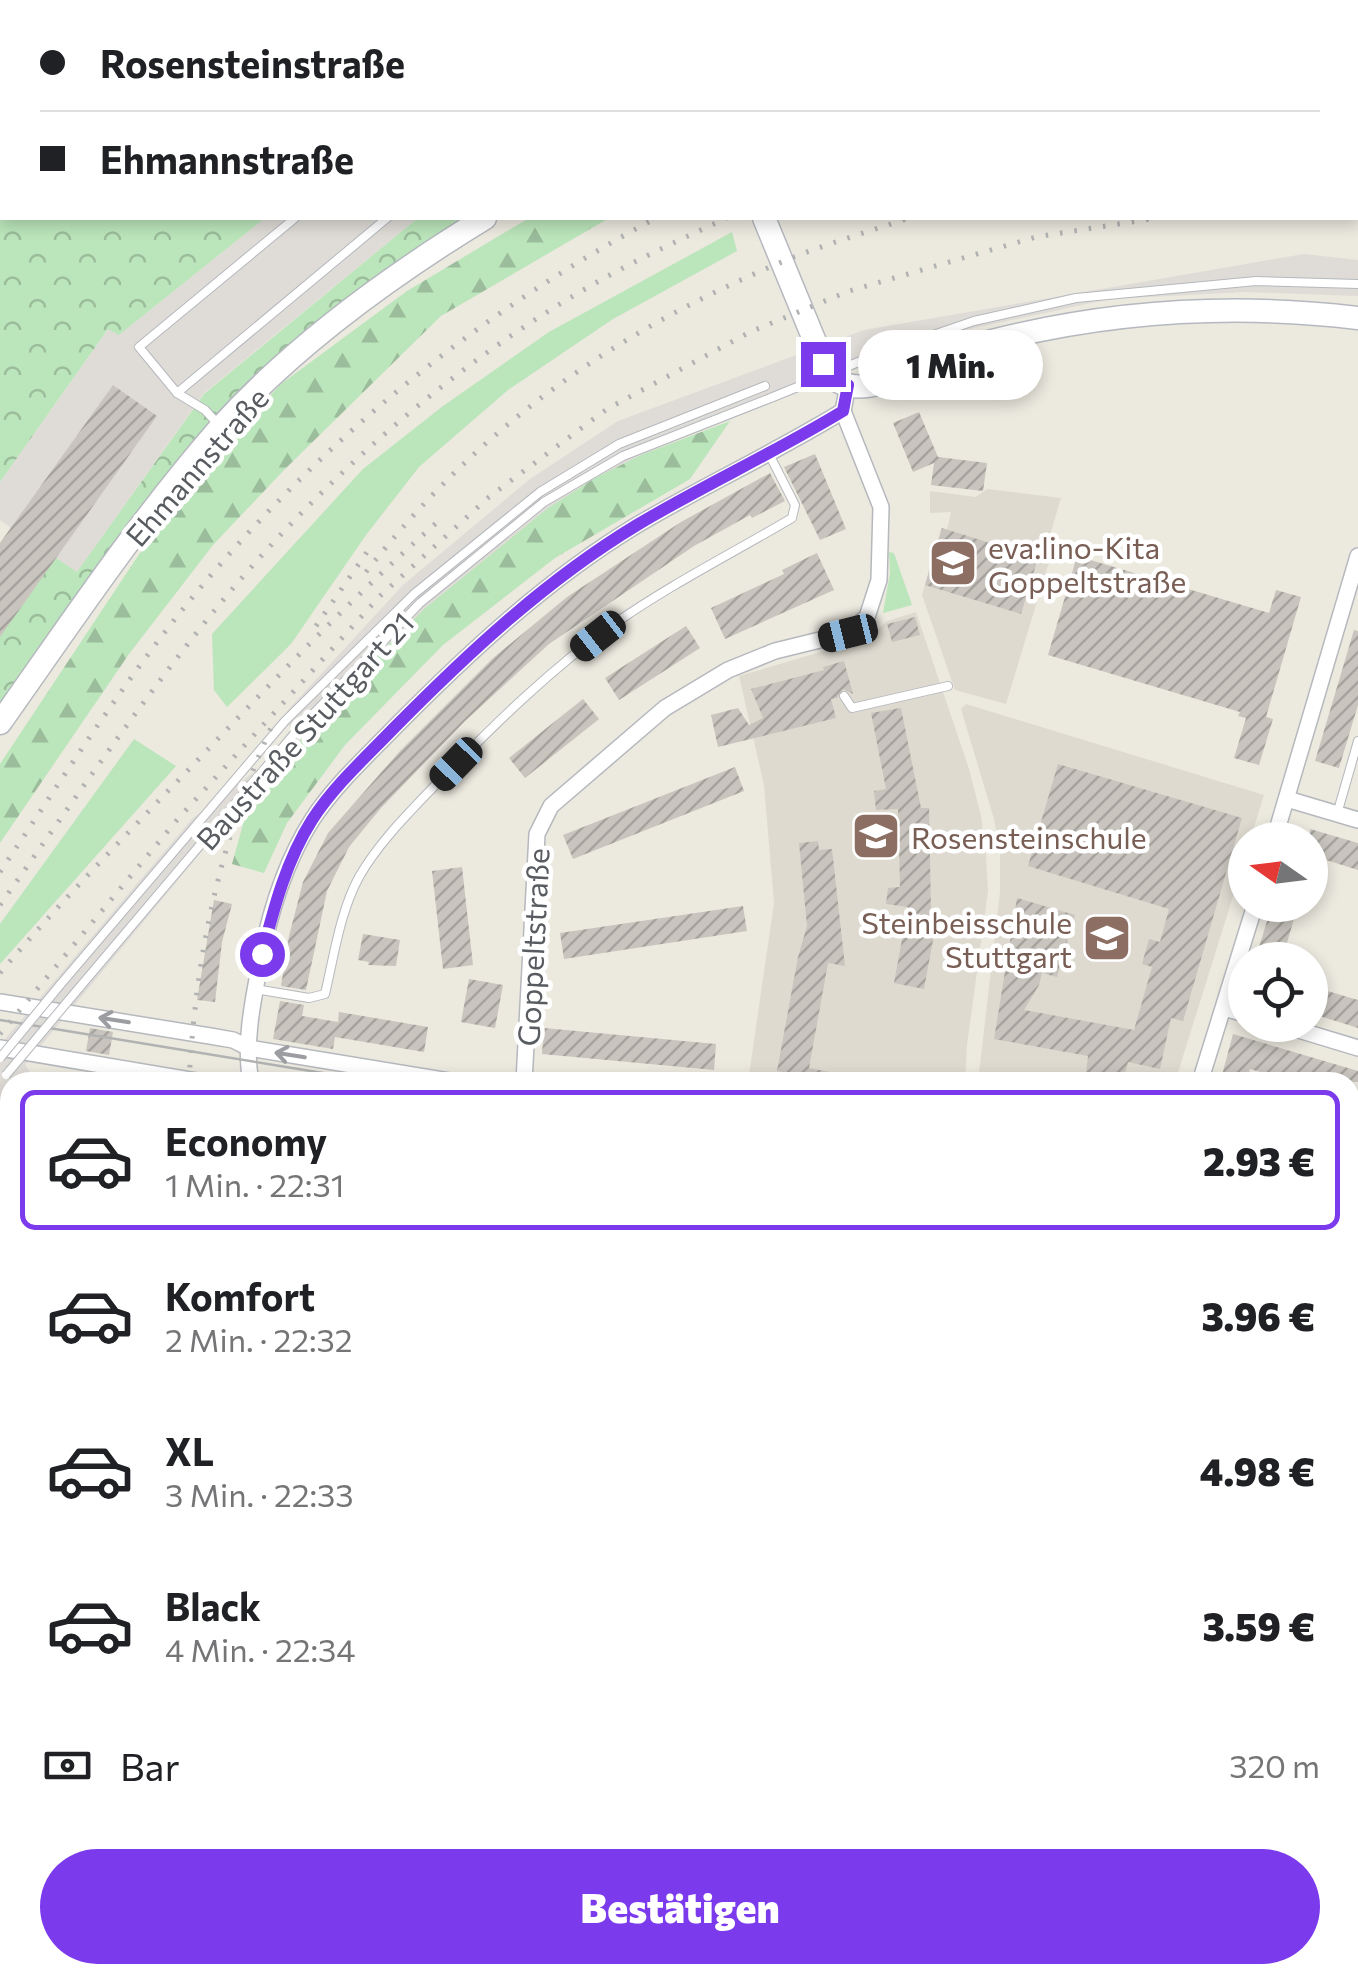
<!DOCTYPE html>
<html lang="de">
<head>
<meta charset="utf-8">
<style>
  :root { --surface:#fff; --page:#f6f6f6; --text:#202124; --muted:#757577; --line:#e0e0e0; --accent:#7c3aed }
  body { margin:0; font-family:Commissioner,sans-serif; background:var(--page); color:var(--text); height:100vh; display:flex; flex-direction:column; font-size:38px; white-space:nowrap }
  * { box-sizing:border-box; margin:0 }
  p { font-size:32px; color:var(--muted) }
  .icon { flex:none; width:55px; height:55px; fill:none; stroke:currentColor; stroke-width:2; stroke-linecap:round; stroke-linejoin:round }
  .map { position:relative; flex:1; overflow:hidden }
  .sheet { position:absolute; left:0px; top:1072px; width:1360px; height:912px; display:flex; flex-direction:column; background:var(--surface); border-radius:30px 30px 0 0; box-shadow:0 5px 15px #0003 }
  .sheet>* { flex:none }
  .guide { position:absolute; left:0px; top:0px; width:1360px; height:220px; box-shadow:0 5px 15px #0003; display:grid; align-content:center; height:220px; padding:0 40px; background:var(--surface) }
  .needle { width:65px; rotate:284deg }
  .fabs { position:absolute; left:1228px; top:822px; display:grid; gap:20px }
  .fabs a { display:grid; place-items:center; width:100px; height:100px; border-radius:50%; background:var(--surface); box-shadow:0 5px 15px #0003; font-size:50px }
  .end { position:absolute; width:45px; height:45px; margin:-22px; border:12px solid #7c3aed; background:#fff; box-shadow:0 0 0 5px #fff }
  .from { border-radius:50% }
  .bubble { position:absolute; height:70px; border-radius:35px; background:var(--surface); box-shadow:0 5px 15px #0003; font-size:32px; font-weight:800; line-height:70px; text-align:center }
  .car { position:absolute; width:30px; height:60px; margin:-30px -15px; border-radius:12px; box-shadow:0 0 8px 2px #0007; background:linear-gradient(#222 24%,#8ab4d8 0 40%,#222 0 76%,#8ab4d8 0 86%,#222 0) }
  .guide b { display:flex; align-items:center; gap:35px; height:95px; font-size:38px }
  .guide b+b { border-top:2px solid var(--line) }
  .guide i { width:25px; height:25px; background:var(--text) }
  ul { padding:18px 0 0; list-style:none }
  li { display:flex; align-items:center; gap:30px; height:140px; margin:0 20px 15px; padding:0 20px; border:5px solid transparent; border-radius:15px }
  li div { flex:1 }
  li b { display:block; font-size:38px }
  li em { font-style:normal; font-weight:800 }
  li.on { border-color:var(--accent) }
  li>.icon { width:90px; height:90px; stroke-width:1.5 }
  .pay { display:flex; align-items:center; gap:25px; height:110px; padding:0 40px; font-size:38px }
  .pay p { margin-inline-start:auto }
  .button { display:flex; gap:20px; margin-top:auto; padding:20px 40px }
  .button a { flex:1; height:115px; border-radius:60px; background:var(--accent); color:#fff; font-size:40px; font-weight:800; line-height:115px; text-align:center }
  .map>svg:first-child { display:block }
  .commercial { fill:#fff3d1 }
  .industrial { fill:#dfdcd7 }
  .education { fill:#dedad0 }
  .grass { fill:#bbe5ba }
  .forest { fill:url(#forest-firs) }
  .park { fill:url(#park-crowns) }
  .garden { fill:url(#garden-dots) }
  .building { fill:url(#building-hatch) }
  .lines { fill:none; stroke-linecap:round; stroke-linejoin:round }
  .lane-casing { stroke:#b5b8bd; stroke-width:10 }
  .street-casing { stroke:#b5b8bd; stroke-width:18 }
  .secondary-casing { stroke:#b5b9bf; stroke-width:25 }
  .lane { stroke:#fff; stroke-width:8 }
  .street { stroke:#fff; stroke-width:15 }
  .secondary { stroke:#fff; stroke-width:22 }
  .tram { stroke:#b1b2b2; stroke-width:2.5 }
  .rail { stroke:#b1b2b2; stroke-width:5; stroke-dasharray:2.5 12; stroke-linecap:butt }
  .lane-bridge-casing { stroke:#b5b8bd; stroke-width:10; stroke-linecap:butt }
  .lane-bridge { stroke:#fff; stroke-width:8 }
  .oneway { stroke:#9b9da0 }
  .route { stroke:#7c3aed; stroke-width:12 }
  .labels { text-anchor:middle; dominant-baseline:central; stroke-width:9; stroke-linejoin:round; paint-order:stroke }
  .street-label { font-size:30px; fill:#585c61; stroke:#fff }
  .education-label { font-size:30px; fill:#785e54; stroke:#fff; text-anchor:start }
</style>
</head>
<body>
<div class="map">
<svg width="1358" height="1983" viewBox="0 0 1358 1983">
  <defs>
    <pattern id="forest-firs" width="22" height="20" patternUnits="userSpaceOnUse" patternTransform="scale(2.5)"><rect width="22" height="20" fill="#bbe5ba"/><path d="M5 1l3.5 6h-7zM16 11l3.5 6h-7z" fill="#9bbd9b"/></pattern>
    <pattern id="park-crowns" width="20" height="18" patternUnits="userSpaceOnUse" patternTransform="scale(2.5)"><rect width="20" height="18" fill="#bbe5ba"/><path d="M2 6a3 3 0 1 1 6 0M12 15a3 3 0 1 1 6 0" fill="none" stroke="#9bbd9b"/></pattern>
    <pattern id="garden-dots" width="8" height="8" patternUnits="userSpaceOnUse" patternTransform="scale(2.5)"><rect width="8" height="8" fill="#bbe5ba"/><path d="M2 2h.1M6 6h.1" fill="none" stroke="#9bbd9b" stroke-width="1.8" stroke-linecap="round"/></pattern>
    <pattern id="building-hatch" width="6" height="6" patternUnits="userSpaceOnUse" patternTransform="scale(2.5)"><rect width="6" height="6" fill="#c9c5be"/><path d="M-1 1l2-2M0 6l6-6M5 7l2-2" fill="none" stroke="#a6a39e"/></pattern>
  </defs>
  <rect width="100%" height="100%" fill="#ece9df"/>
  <g class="commercial">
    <polygon points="1358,1645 1358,1875 1350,1885 1350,1646"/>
    <polygon points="0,1833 10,1834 10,1975 436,1975 447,1983 0,1983"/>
    <polygon points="606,1975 1285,1975 1280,1983 611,1983"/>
  </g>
  <g class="industrial">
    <polygon points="265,218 418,218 204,393 77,572 0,543 11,528 0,520 0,482 109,328 119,335"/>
    <polygon points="1304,254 1358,260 1358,296 1246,292 1110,299 942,335 641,455 595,478 548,508 424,609 342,691 207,845 25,1065 36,1080 49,1082 10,1082 10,1128 0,1127 0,1045 192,819 261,767 292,728 283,720 287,711 403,585 530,479 618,421 864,330"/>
    <polygon points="10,1444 10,1760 0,1758 0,1446"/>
    <polygon points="1350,1482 1358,1484 1358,1621 1350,1622"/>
  </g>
  <g class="education">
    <polygon points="987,489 1061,498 1046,548 1050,558 1006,704 955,690 922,595 941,529 947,530 951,512 930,513 930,491 976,497"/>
    <polygon points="916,612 969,769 981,816 986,856 988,891 967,1045 965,1082 748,1082 774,903 764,785 739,676 868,638 887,621"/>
    <polygon points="966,704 1264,795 1250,840 1245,840 1245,858 1175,1082 978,1082 1000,892 1000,853 994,819 961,709"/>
  </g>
  <g class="grass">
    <polygon points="732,232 737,251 613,319 508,390 419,467 366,535 291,644 227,707 214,690 212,634 363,469 443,406 549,332"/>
    <polygon points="889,552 894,553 912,605 883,613 890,573"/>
    <polygon points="134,739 176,766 0,964 0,924"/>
  </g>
  <g class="forest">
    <polygon points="529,218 609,218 441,316 284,470 213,545 129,654 0,843 0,764 183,488 281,384 407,291"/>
    <polygon points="730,421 690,479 555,558 443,645 345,745 287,823 264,873 232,864 250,799 342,691 424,609 548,508 595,478 641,455"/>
  </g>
  <g class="park">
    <polygon points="0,0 696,0 697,2 2,2 2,218 265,218 119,335 108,329 0,482"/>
    <polygon points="418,218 473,218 221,427 0,723 0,626 56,558 77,572 204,394"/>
  </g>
  <polygon class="garden" points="1358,1875 1358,1983 1280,1983 1285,1975 1350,1975 1350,1885"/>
  <g class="building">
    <polygon points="113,385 157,416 0,637 0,543"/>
    <polygon points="919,412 938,457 987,463 983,491 931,485 934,463 913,472 893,423"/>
    <polygon points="815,454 846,529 820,540 784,467"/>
    <polygon points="770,473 785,501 752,518 750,515 694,546 549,644 465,721 381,808 349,847 327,891 306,990 281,986 289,936 303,882 328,833 400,751 493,658 567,597 681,522"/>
    <polygon points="942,528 1038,558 1021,614 925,585"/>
    <polygon points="817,553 834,590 725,639 711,608 784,574 782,570"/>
    <polygon points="1077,556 1269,613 1276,590 1301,597 1266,717 1273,719 1259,765 1234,758 1246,718 1238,716 1240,712 1048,655"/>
    <polygon points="915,617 920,635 892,642 887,624"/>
    <polygon points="686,626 700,648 619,700 605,678"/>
    <polygon points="1354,630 1358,631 1358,705 1339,768 1315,761"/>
    <polygon points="844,661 853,694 843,689 837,698 831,699 836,718 718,747 711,715 738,708 749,725 763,718 751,689 824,670 823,667"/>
    <polygon points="583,699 599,719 525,778 509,758"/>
    <polygon points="901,708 921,808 929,808 931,911 938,913 924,989 894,983 908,907 886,904 888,888 900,887 898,809 876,810 874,791 886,789 871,713"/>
    <polygon points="1058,764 1242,818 1183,1021 1171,1018 1160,1069 1128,1062 1123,1082 1085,1082 1088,1056 994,1039 1017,898 1075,915 1057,977 1042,973 1039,985 1024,1010 1134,1030 1152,967 1142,964 1149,939 1160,942 1169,909 1028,866"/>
    <polygon points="735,767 744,791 573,859 563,835"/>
    <polygon points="1310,829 1358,843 1358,870 1310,855"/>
    <polygon points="818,841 819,850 832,849 845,966 828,963 809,1068 845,1075 845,1082 786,1082 788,1073 777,1071 798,957 807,926 799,843"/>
    <polygon points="462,867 473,965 443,969 432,871"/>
    <polygon points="214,900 232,904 222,942 215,1002 197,1000"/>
    <polygon points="1272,905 1298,905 1282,960 1255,960"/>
    <polygon points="743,906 747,931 564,959 560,933"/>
    <polygon points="363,934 400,940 396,966 368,965 369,962 358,960"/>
    <polygon points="469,979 503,985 495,1028 461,1022"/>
    <polygon points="1310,986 1358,1000 1358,1028 1310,1013"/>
    <polygon points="280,1001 304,1005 302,1016 338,1022 339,1012 428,1027 424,1052 335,1037 333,1049 273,1039"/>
    <polygon points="90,1028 113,1032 109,1055 86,1051"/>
    <polygon points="544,1028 716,1044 714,1070 542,1054"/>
    <polygon points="1233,1034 1358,1071 1358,1082 1296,1082 1250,1069 1246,1082 1222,1075"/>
  </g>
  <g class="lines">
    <g class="lane-casing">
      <g id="lane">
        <polyline points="709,0 709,2"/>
        <polyline points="733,0 733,2"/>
        <polyline points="779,0 779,1"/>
        <polyline points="878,354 974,321 1076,298 1256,281 1358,284"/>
        <polyline points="177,393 387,218"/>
        <polyline points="218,424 205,410 177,393 139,347 295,218"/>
        <polyline points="844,696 852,708 948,686"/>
        <polyline points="1337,814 1358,741"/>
        <polyline points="60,985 285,721 414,594 540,492 619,444 765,386"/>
        <polyline points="79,988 295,733 420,603 544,502 623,456 773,397"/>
        <path d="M 255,989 L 309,998 L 325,994 C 334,956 340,912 359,877 C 380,840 414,808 443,777 C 496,723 552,668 614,624 C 671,584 733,553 792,518 L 795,505 L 768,452"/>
        <polyline points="0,1317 5,1271"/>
        <polyline points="0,1327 10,1334"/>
        <polyline points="0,1390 10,1388"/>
        <polyline points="0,1497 10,1500"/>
        <polyline points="1350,1501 1358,1503"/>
        <polyline points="1350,1633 1358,1631"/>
        <polyline points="1350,1663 1358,1661"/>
        <polyline points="0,1730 10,1731"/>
        <polyline points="0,1882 10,1854"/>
        <polyline points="8,1937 10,1932"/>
        <polyline points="984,1975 991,1983"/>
        <polyline points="1128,1983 1138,1975"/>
      </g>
    </g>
    <g class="street-casing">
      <g id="street">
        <polyline points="1287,799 1358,820"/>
        <polyline points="1274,840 1358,556"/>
        <polyline points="0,1002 210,1036 233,1040 249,1048 455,1082"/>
        <polyline points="1224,1008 1245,1014"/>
        <polyline points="1282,1025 1358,1048"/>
        <polyline points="0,1048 202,1082"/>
        <path d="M 251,1082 C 244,1046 252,1005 259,969 C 268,918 284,864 312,820 C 334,786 365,758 393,729 C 467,654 546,580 637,525 C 705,485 776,452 843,411 L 848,385"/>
        <polyline points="524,1082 537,834 551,806 665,708 728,670 775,651 848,633 867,617 879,580 881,507 843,411"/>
        <polyline points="1200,1082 1255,905"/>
        <polyline points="1350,1248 1358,1250"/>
        <polyline points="1350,1276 1358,1278"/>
        <polyline points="0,1850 10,1852"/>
        <polyline points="146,1975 151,1983"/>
        <polyline points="367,1975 385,1983"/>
      </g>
    </g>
    <g class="secondary-casing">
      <g id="secondary">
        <path d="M 764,218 L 827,371 C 854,407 907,371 938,359 C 954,352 971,347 988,342 C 1109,311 1234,303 1358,318"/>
        <path d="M 0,723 C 70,624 138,522 218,430 C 293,346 390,276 485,218"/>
      </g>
    </g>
    <use href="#lane" class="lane"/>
    <use href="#street" class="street"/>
    <use href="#secondary" class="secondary"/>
    <g class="tram">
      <polyline points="0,1020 378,1082"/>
      <polyline points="1350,1257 1358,1259"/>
    </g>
    <g class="rail">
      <path d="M 366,572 C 482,423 620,328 794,257 C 832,242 871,231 909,218"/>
      <polyline points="316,626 367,552"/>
      <path d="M 0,872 C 63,778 124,680 196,593 C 325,437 478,313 656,218"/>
      <path d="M 0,905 C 70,806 138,705 214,611 C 317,485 444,371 585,289 C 631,262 679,240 727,218"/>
      <path d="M 0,973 C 61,901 127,834 192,766 C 273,681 354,595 442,518"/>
      <polyline points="0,1034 177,820 380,596 489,497 607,409 750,332 849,291 1036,237 1157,218"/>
      <path d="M 189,1082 C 196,952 220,840 274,721"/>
      <polyline points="0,1809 10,1810"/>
      <polyline points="446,1975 458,1983"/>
      <polyline points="582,1975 588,1983"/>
    </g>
    <g class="lane-bridge-casing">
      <g id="lane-bridge">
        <polyline points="773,397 878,354"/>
        <polyline points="0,1058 60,985"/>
        <polyline points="6,1075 79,988"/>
      </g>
    </g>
    <use href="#lane-bridge" class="lane-bridge"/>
  </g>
  <defs><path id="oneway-shaft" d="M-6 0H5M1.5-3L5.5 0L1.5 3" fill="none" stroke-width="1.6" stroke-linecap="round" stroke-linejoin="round" transform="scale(2.5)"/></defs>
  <g class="oneway">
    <use href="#oneway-shaft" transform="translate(114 1020) rotate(-171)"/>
    <use href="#oneway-shaft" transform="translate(290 1055) rotate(-171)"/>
  </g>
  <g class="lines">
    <path class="route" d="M 262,954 C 274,908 286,861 312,820 C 334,786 365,758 393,729 C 467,654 546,580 637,525 C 704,485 776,452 843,411 L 848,385 L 831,376 L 823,364"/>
  </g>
  <defs>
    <g id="school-square" transform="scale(2.5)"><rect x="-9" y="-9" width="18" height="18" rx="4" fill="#8d6e63" stroke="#fff"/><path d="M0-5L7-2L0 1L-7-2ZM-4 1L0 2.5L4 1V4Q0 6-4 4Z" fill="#fff"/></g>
  </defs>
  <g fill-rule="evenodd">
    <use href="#school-square" x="953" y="563"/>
    <use href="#school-square" x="876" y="836"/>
    <use href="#school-square" x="1107" y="938"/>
  </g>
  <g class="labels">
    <g class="street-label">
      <text transform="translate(196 466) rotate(-49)">Ehmannstraße</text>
      <text transform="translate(304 730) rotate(-48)">Baustraße Stuttgart 21</text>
      <text transform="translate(532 947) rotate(-87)">Goppeltstraße</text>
    </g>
    <g class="education-label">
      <text x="988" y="546">eva:lino-Kita<tspan x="988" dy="34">Goppeltstraße</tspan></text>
      <text x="911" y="836">Rosensteinschule</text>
      <text x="1072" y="921" text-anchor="end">Steinbeisschule<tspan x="1072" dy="34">Stuttgart</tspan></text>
    </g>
  </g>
</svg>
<div class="fabs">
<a><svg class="needle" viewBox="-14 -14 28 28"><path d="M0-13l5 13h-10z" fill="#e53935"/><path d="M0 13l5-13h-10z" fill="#757577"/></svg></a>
<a><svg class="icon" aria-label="locate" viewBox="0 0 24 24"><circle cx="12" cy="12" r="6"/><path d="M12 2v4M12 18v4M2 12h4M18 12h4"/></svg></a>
</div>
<i class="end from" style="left:262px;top:954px"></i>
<i class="end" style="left:823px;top:364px"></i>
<div class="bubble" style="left:858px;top:330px;width:185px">1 Min.</div>
<i class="car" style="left:848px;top:633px;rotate:256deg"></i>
<i class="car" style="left:598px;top:636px;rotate:232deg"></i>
<i class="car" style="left:456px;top:764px;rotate:224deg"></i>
<div class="guide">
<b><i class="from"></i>Rosensteinstraße</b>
<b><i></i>Ehmannstraße</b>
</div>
<section class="sheet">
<ul>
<li class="on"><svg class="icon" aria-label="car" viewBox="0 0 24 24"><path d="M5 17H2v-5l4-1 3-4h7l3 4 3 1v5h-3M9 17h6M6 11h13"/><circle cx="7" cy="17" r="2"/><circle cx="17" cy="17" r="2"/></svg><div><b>Economy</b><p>1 Min. · 22:31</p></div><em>2.93 €</em></li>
<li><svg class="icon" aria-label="car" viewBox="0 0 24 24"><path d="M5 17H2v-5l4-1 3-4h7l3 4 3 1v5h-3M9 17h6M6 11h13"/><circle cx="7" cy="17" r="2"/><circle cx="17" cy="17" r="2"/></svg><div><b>Komfort</b><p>2 Min. · 22:32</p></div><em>3.96 €</em></li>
<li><svg class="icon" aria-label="car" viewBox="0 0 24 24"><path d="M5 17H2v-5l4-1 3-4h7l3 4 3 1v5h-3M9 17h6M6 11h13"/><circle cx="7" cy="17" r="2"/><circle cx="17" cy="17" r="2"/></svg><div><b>XL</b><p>3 Min. · 22:33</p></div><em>4.98 €</em></li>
<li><svg class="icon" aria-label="car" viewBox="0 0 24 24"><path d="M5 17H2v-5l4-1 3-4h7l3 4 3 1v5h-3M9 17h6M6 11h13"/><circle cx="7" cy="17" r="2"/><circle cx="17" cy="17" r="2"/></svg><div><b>Black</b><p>4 Min. · 22:34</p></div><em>3.59 €</em></li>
</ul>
<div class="pay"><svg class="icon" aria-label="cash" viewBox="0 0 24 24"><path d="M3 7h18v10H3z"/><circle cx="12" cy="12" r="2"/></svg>Bar<p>320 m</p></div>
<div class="button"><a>Bestätigen</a></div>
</section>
</div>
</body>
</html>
